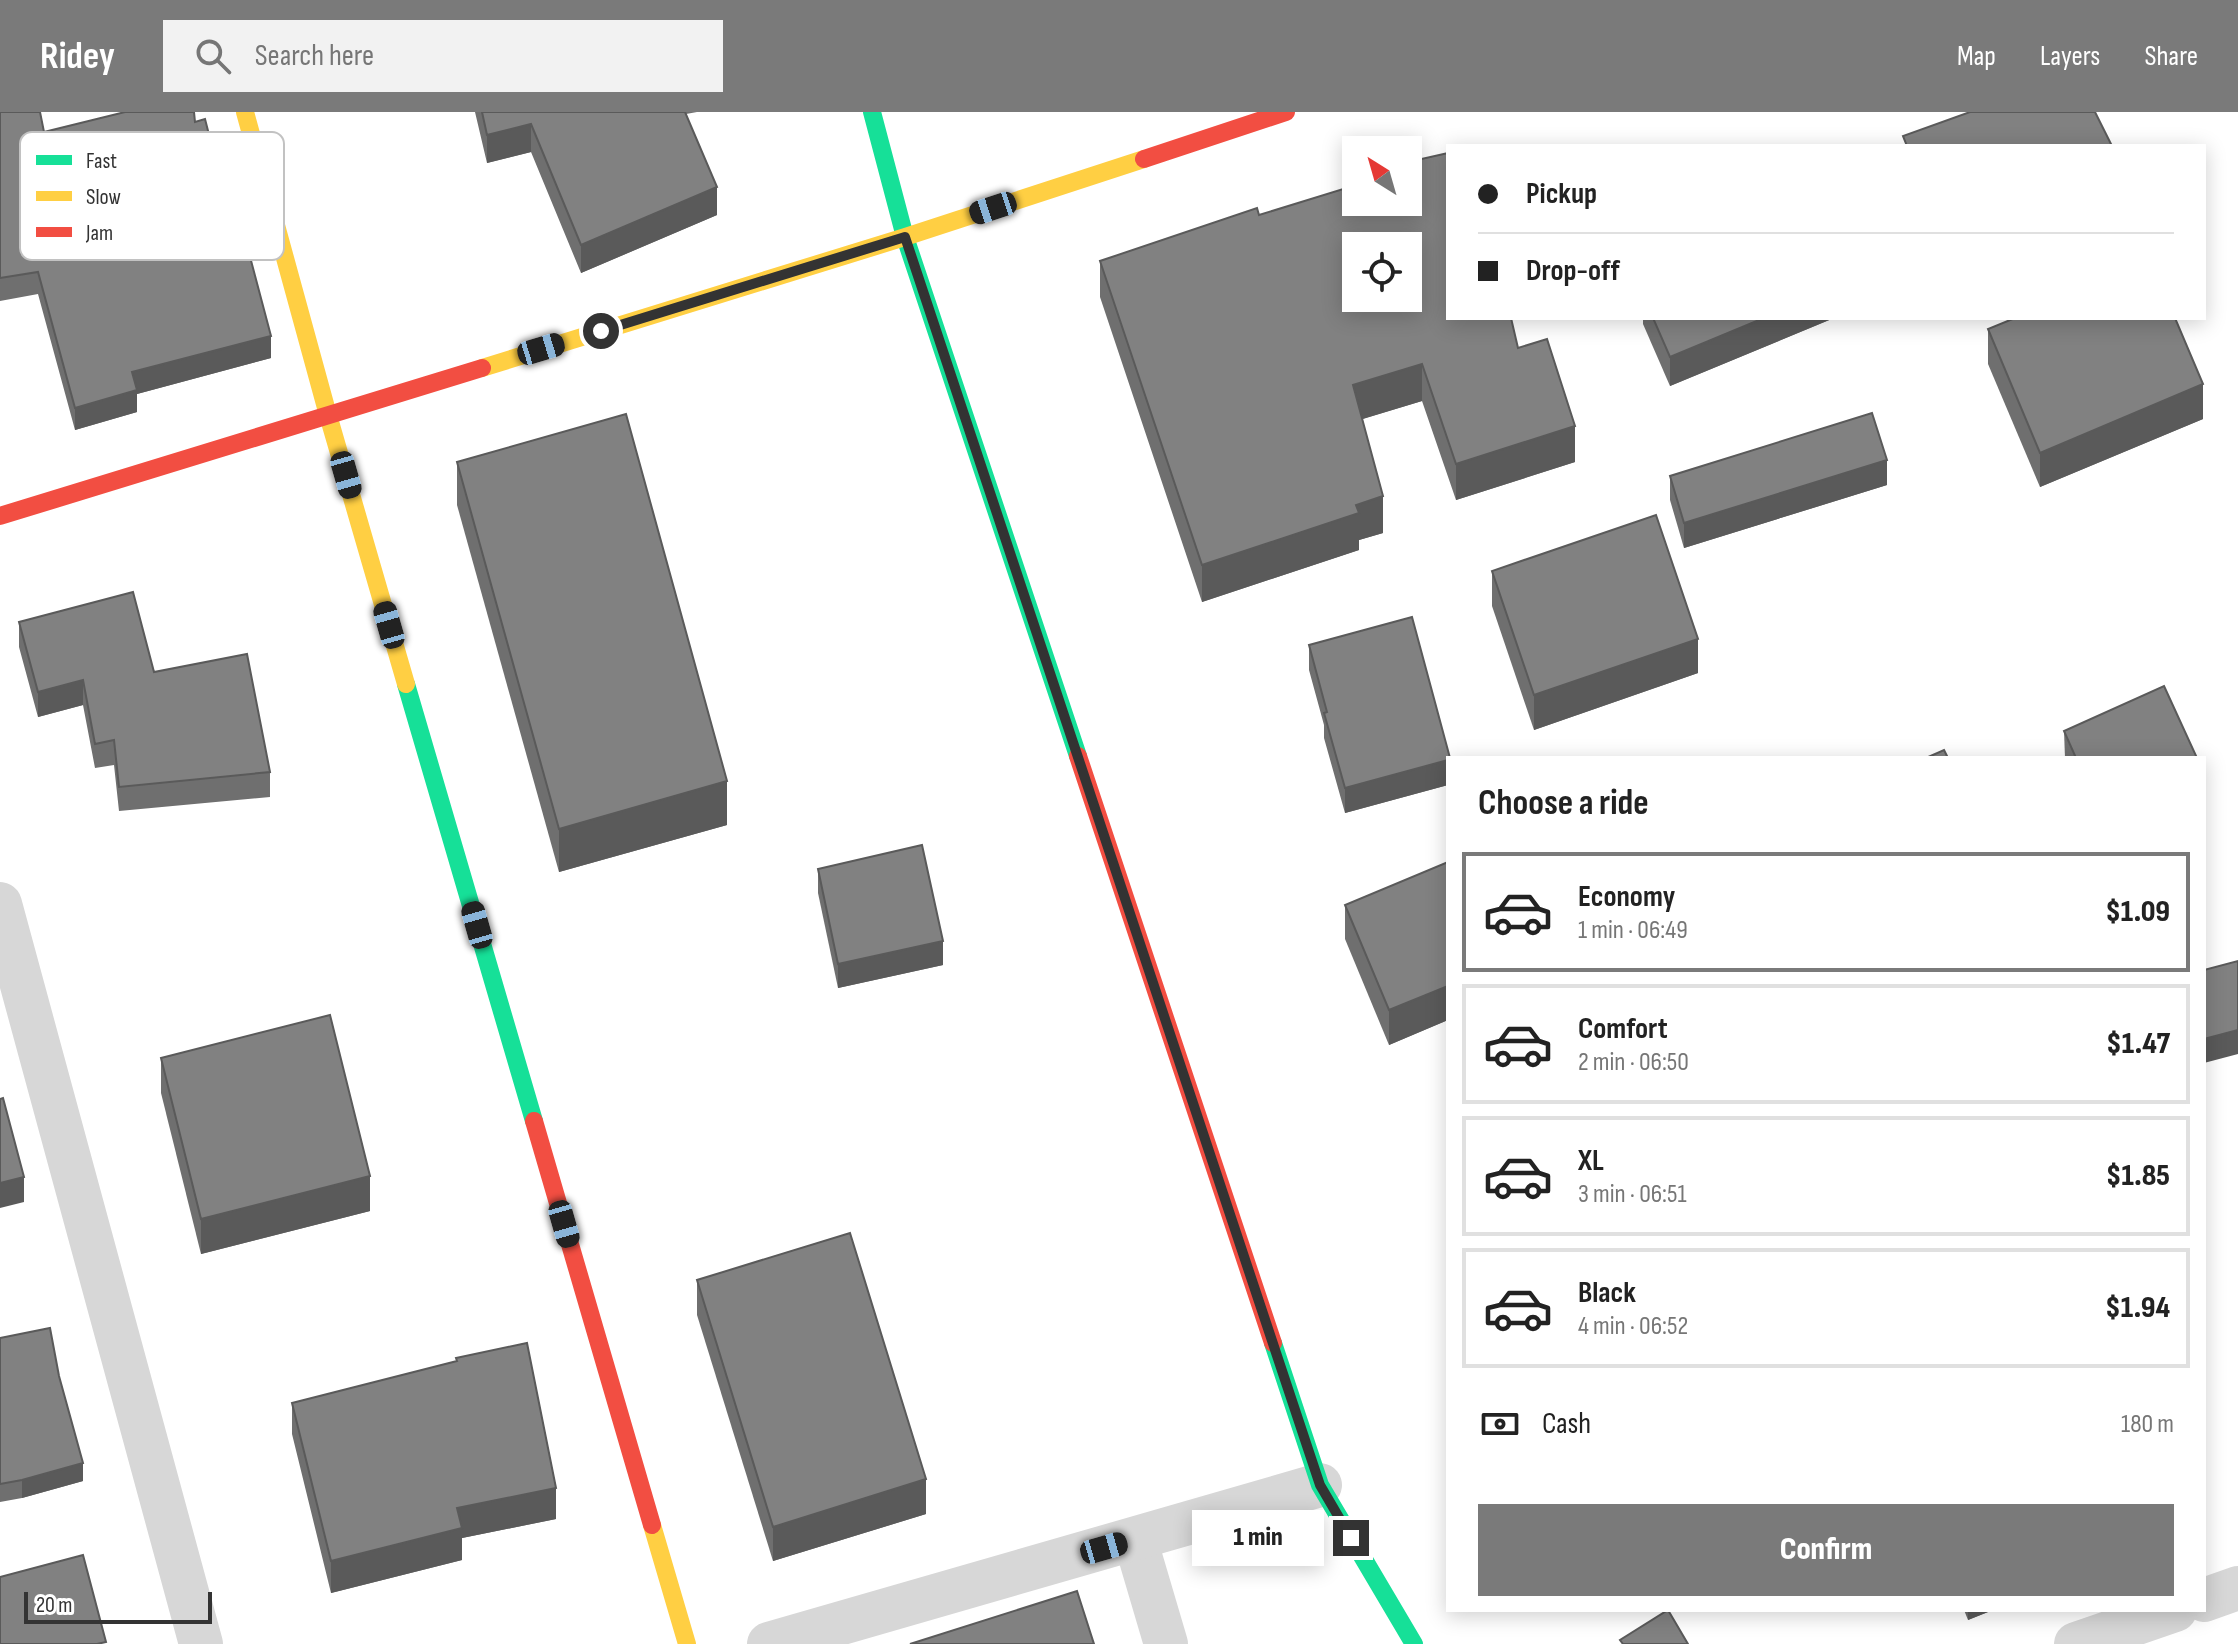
<!DOCTYPE html>
<html lang="en">
<head>
<meta charset="utf-8">
<style>
  :root { --surface:#fff; --page:#f2f2f2; --text:#222; --muted:#767676; --line:#e0e0e0; --accent:#7a7a7a }
  body { margin:0; font-family:"Sofia Sans Condensed",sans-serif; background:var(--page); color:var(--text); height:100vh; display:flex; flex-direction:column; font-size:30px; white-space:nowrap }
  * { box-sizing:border-box; margin:0 }
  p { font-size:26px; color:var(--muted) }
  .icon { flex:none; width:44px; height:44px; fill:none; stroke:currentColor; stroke-width:2; stroke-linecap:round; stroke-linejoin:round }
  .map { position:relative; flex:1; overflow:hidden }
  .side { position:absolute; left:1446px; top:644px; width:760px; height:856px; display:flex; flex-direction:column; background:var(--surface); border-radius:0px; box-shadow:0 4px 20px #0003 }
  .side>* { flex:none }
  .guide { position:absolute; left:1446px; top:32px; width:760px; height:176px; border-radius:0px; box-shadow:0 4px 20px #0003; display:grid; align-content:center; height:176px; padding:0 32px; background:var(--surface) }
  .needle { width:52px; rotate:323deg }
  .tools { position:absolute; left:1342px; top:24px; display:grid; gap:16px }
  .tools a { display:grid; place-items:center; width:80px; height:80px; border-radius:0px; background:var(--surface); box-shadow:0 4px 20px #0003; font-size:40px }
  .scale { position:absolute; left:24px; bottom:20px; width:188px; box-sizing:border-box; padding-left:8px; border:4px solid #333; border-top:0; font-size:22px; line-height:28px; white-space:nowrap; color:#333; -webkit-text-stroke:6px #fff; paint-order:stroke }
  .end { position:absolute; width:36px; height:36px; margin:-18px; border:10px solid #333; background:#fff; box-shadow:0 0 0 4px #fff }
  .from { border-radius:50% }
  .bubble { position:absolute; height:56px; border-radius:0px; background:var(--surface); box-shadow:0 4px 20px #0003; font-size:26px; font-weight:800; line-height:56px; text-align:center }
  .car { position:absolute; width:24px; height:48px; margin:-24px -12px; border-radius:10px; box-shadow:0 0 6px 2px #0007; background:linear-gradient(#222 24%,#8ab4d8 0 40%,#222 0 76%,#8ab4d8 0 86%,#222 0) }
  .guide b { display:flex; align-items:center; gap:28px; height:76px; font-size:30px }
  .guide b+b { border-top:2px solid var(--line) }
  .guide i { width:20px; height:20px; background:var(--text) }
  ul { padding:0; list-style:none }
  li { display:flex; align-items:center; gap:24px; height:120px; margin:0 16px 12px; padding:0 16px; border:4px solid var(--line); border-radius:0px }
  li div { flex:1 }
  li b { display:block; font-size:30px }
  li em { font-style:normal; font-weight:800 }
  li.active { border-color:var(--accent) }
  li>.icon { width:72px; height:72px; stroke-width:1.5 }
  h2 { padding:0 32px; font-size:36px; line-height:96px }
  .pay { display:flex; align-items:center; gap:20px; height:88px; padding:0 32px; font-size:30px }
  .pay p { margin-inline-start:auto }
  .action { display:flex; gap:16px; margin-top:auto; padding:16px 32px }
  .action a { flex:1; height:92px; border-radius:0px; background:var(--accent); color:#fff; font-size:32px; font-weight:800; line-height:92px; text-align:center }
  header { display:flex; align-items:center; gap:48px; box-sizing:border-box; height:112px; padding:0 40px; background:var(--accent); color:#fff }
  header strong { font-size:38px }
  nav { display:flex; gap:44px; margin-inline-start:auto; font-size:28px }
  .search { width:560px; height:72px; background:var(--page); display:flex; align-items:center; gap:20px; box-sizing:border-box; padding:0 28px; border-radius:0px; color:var(--muted); font-size:30px }
  .map>svg:first-child { display:block }
  .lines { fill:none; stroke-linecap:round; stroke-linejoin:round }
  .street { stroke:#d7d7d7; stroke-width:44 }
  .fast { stroke:#16e098; stroke-width:18 }
  .slow { stroke:#ffcf43; stroke-width:18 }
  .jam { stroke:#f24e42; stroke-width:18 }
  .wall { fill:#6f6f6f }
  .shaded-wall { fill:#5a5a5a }
  .building { fill:#818181; stroke:#5a5a5a; stroke-width:2; fill-rule:evenodd }
  .route { stroke:#333; stroke-width:10 }
  .key { fill:#fff; stroke:#c2c2c2; stroke-width:2 }
  .key-label { font-size:22px; fill:#333 }
</style>
</head>
<body>
<header>
<strong>Ridey</strong>
<div class="search"><svg class="icon" aria-label="search" viewBox="0 0 24 24"><circle cx="10" cy="10" r="6"/><path d="M15 15l6 6"/></svg>Search here</div>
<nav><a>Map</a><a>Layers</a><a>Share</a></nav>
</header>
<div class="map">
<svg width="2238" height="1532" viewBox="0 0 2238 1532">
  <rect width="100%" height="100%" fill="#fff"/>
  <g class="lines">
    <g class="street">
      <polyline points="0,792 201,1532"/>
      <polyline points="1135,1427 1166,1532"/>
      <polyline points="2204,1488 2238,1476"/>
      <polyline points="769,1532 1320,1373"/>
      <polyline points="2076,1532 2175,1498"/>
    </g>
    <g class="fast">
      <polyline points="872,0 905,125 1078,644"/>
      <polyline points="406,572 534,1009"/>
      <polyline points="1273,1231 1320,1373 1414,1532"/>
    </g>
    <g class="slow">
      <polyline points="245,0 328,303 406,572"/>
      <polyline points="482,256 905,125 1144,47"/>
      <polyline points="652,1413 687,1532"/>
    </g>
    <g class="jam">
      <polyline points="1144,47 1286,0"/>
      <polyline points="0,404 482,256"/>
      <polyline points="1078,644 1273,1231"/>
      <polyline points="534,1009 652,1413"/>
    </g>
  </g>
  <g class="wall">
    <polygon points="0,0 44,20 195,10 231,109 271,246 137,282 137,300 75,318 38,182 0,189"/>
    <polygon points="475,0 697,0 686,2 717,103 581,161 531,40 487,51"/>
    <polygon points="1259,103 1518,236 1575,350 1456,388 1422,289 1362,307 1383,421 1359,428 1359,438 1202,490 1100,185 1100,149"/>
    <polygon points="1643,206 1834,206 1670,274 1643,212"/>
    <polygon points="1988,217 2203,307 2040,375 1988,252"/>
    <polygon points="457,350 727,713 559,760 457,393"/>
    <polygon points="1670,364 1887,373 1684,436 1670,388"/>
    <polygon points="1492,459 1698,561 1534,618 1492,494"/>
    <polygon points="19,510 154,560 270,660 270,685 119,699 114,653 95,656 83,593 38,605 19,535"/>
    <polygon points="1309,533 1448,646 1448,673 1345,701 1324,626 1324,613 1309,558"/>
    <polygon points="2064,619 2197,646 2065,646"/>
    <polygon points="1448,750 1448,908 1389,933 1345,827 1345,793"/>
    <polygon points="818,757 943,853 838,876 818,781"/>
    <polygon points="161,946 370,1099 201,1142 161,981"/>
    <polygon points="697,1168 926,1402 773,1449 697,1203"/>
    <polygon points="0,1226 59,1264 83,1369 22,1386 0,1390"/>
    <polygon points="456,1246 556,1407 462,1426 462,1448 331,1481 292,1322 292,1291 456,1249"/>
    <polygon points="1964,1498 1993,1498 1968,1508"/>
  </g>
  <g class="shaded-wall">
    <polygon points="531,12 531,40 487,51 487,23"/>
    <polygon points="717,75 717,103 581,161 581,133"/>
    <polygon points="1764,206 1834,206 1670,274 1670,245"/>
    <polygon points="271,224 271,246 137,282 137,300 75,318 75,296 132,260"/>
    <polygon points="1422,252 1422,289 1353,310 1353,273"/>
    <polygon points="2203,272 2203,307 2040,375 2040,341"/>
    <polygon points="1575,314 1575,350 1456,388 1456,352"/>
    <polygon points="1887,348 1887,373 1684,436 1684,411"/>
    <polygon points="1383,384 1383,421 1359,428 1359,438 1202,490 1202,453 1356,393"/>
    <polygon points="1698,527 1698,561 1534,618 1534,583"/>
    <polygon points="83,568 83,593 38,605 38,580"/>
    <polygon points="1448,648 1448,673 1345,701 1345,676"/>
    <polygon points="727,669 727,713 559,760 559,717"/>
    <polygon points="943,829 943,853 838,876 838,852"/>
    <polygon points="1448,874 1448,908 1389,933 1389,898"/>
    <polygon points="2238,918 2238,942 2204,951 2204,927"/>
    <polygon points="370,1064 370,1099 201,1142 201,1107"/>
    <polygon points="24,1065 24,1090 0,1096 0,1071"/>
    <polygon points="83,1351 83,1369 22,1386 22,1368"/>
    <polygon points="926,1367 926,1402 773,1449 773,1415"/>
    <polygon points="556,1376 556,1407 462,1426 462,1448 331,1481 331,1449 457,1396"/>
    <polygon points="1968,1498 1993,1498 1968,1508"/>
  </g>
  <g class="building">
    <polygon points="0,0 40,0 44,20 125,0 194,0 195,10 205,7 231,109 240,107 271,224 132,260 137,278 75,296 38,160 0,166"/>
    <polygon points="482,0 685,0 717,75 581,133 531,12 487,23"/>
    <polygon points="1970,0 2095,0 2112,34 1907,34 1903,24"/>
    <path d="M 1448,41 L 1448,206 L 1511,206 L 1518,236 L 1547,227 L 1575,314 L 1456,352 L 1422,252 L 1353,273 L 1383,384 L 1356,393 L 1359,401 L 1202,453 L 1100,149 L 1257,96 L 1259,103 L 1356,73 L 1356,90 L 1408,90 L 1408,50 ZM 1356,134 L 1408,134 L 1408,186 L 1356,186 Z"/>
    <polygon points="1653,206 1764,206 1670,245"/>
    <polygon points="2015,206 2175,206 2203,272 2040,341 1988,217"/>
    <polygon points="1872,301 1887,348 1684,411 1670,364"/>
    <polygon points="626,302 727,669 559,717 457,350"/>
    <polygon points="1656,403 1698,527 1534,583 1492,459"/>
    <polygon points="133,480 154,560 247,542 270,660 119,675 114,628 95,632 83,568 38,580 19,510"/>
    <polygon points="1412,505 1450,646 1448,646 1448,648 1345,676 1324,601 1327,600 1309,533"/>
    <polygon points="2164,574 2197,646 2076,646 2064,619"/>
    <polygon points="1944,638 1948,646 1926,646"/>
    <polygon points="922,733 943,829 838,852 818,757"/>
    <polygon points="1448,750 1448,874 1389,898 1345,793"/>
    <polygon points="2238,849 2238,918 2204,927 2204,858"/>
    <polygon points="330,903 370,1064 201,1107 161,946"/>
    <polygon points="3,986 24,1065 0,1071 0,987"/>
    <polygon points="850,1121 926,1367 773,1415 697,1168"/>
    <polygon points="50,1216 59,1264 83,1351 22,1368 0,1372 0,1226"/>
    <polygon points="527,1231 556,1376 457,1396 462,1416 331,1449 292,1291 457,1249 456,1246"/>
    <polygon points="83,1443 106,1530 97,1532 0,1532 0,1465"/>
    <polygon points="1077,1479 1094,1532 910,1532"/>
    <polygon points="1668,1498 1688,1532 1623,1532 1620,1528"/>
  </g>
  <g class="lines">
    <polyline class="route" points="601,219 905,125 1320,1373 1351,1426"/>
  </g>
  <rect x="20" y="20" width="264" height="128" rx="12" class="key"/>
  <rect x="36" y="43" width="36" height="10" fill="#16e098"/>
  <rect x="36" y="79" width="36" height="10" fill="#ffcf43"/>
  <rect x="36" y="115" width="36" height="10" fill="#f24e42"/>
  <g class="key-label">
    <text x="86" y="56">Fast</text>
    <text x="86" y="92">Slow</text>
    <text x="86" y="128">Jam</text>
  </g>
</svg>
<div class="tools">
<a><svg class="needle" viewBox="-14 -14 28 28"><path d="M0-13l5 13h-10z" fill="#e53935"/><path d="M0 13l5-13h-10z" fill="#767676"/></svg></a>
<a><svg class="icon" aria-label="locate" viewBox="0 0 24 24"><circle cx="12" cy="12" r="6"/><path d="M12 2v4M12 18v4M2 12h4M18 12h4"/></svg></a>
</div>
<div class="scale">20 m</div>
<i class="end from" style="left:601px;top:219px"></i>
<i class="end" style="left:1351px;top:1426px"></i>
<div class="bubble" style="left:1192px;top:1398px;width:132px">1 min</div>
<i class="car" style="left:993px;top:96px;rotate:252deg"></i>
<i class="car" style="left:541px;top:237px;rotate:73deg"></i>
<i class="car" style="left:346px;top:363px;rotate:164deg"></i>
<i class="car" style="left:389px;top:513px;rotate:344deg"></i>
<i class="car" style="left:477px;top:813px;rotate:344deg"></i>
<i class="car" style="left:564px;top:1112px;rotate:164deg"></i>
<i class="car" style="left:1104px;top:1436px;rotate:74deg"></i>
<div class="guide">
<b><i class="from"></i>Pickup</b>
<b><i></i>Drop-off</b>
</div>
<section class="side">
<h2>Choose a ride</h2>
<ul>
<li class="active"><svg class="icon" aria-label="car" viewBox="0 0 24 24"><path d="M5 17H2v-5l4-1 3-4h7l3 4 3 1v5h-3M9 17h6M6 11h13"/><circle cx="7" cy="17" r="2"/><circle cx="17" cy="17" r="2"/></svg><div><b>Economy</b><p>1 min · 06:49</p></div><em>$1.09</em></li>
<li><svg class="icon" aria-label="car" viewBox="0 0 24 24"><path d="M5 17H2v-5l4-1 3-4h7l3 4 3 1v5h-3M9 17h6M6 11h13"/><circle cx="7" cy="17" r="2"/><circle cx="17" cy="17" r="2"/></svg><div><b>Comfort</b><p>2 min · 06:50</p></div><em>$1.47</em></li>
<li><svg class="icon" aria-label="car" viewBox="0 0 24 24"><path d="M5 17H2v-5l4-1 3-4h7l3 4 3 1v5h-3M9 17h6M6 11h13"/><circle cx="7" cy="17" r="2"/><circle cx="17" cy="17" r="2"/></svg><div><b>XL</b><p>3 min · 06:51</p></div><em>$1.85</em></li>
<li><svg class="icon" aria-label="car" viewBox="0 0 24 24"><path d="M5 17H2v-5l4-1 3-4h7l3 4 3 1v5h-3M9 17h6M6 11h13"/><circle cx="7" cy="17" r="2"/><circle cx="17" cy="17" r="2"/></svg><div><b>Black</b><p>4 min · 06:52</p></div><em>$1.94</em></li>
</ul>
<div class="pay"><svg class="icon" aria-label="cash" viewBox="0 0 24 24"><path d="M3 7h18v10H3z"/><circle cx="12" cy="12" r="2"/></svg>Cash<p>180 m</p></div>
<div class="action"><a>Confirm</a></div>
</section>
</div>
</body>
</html>
